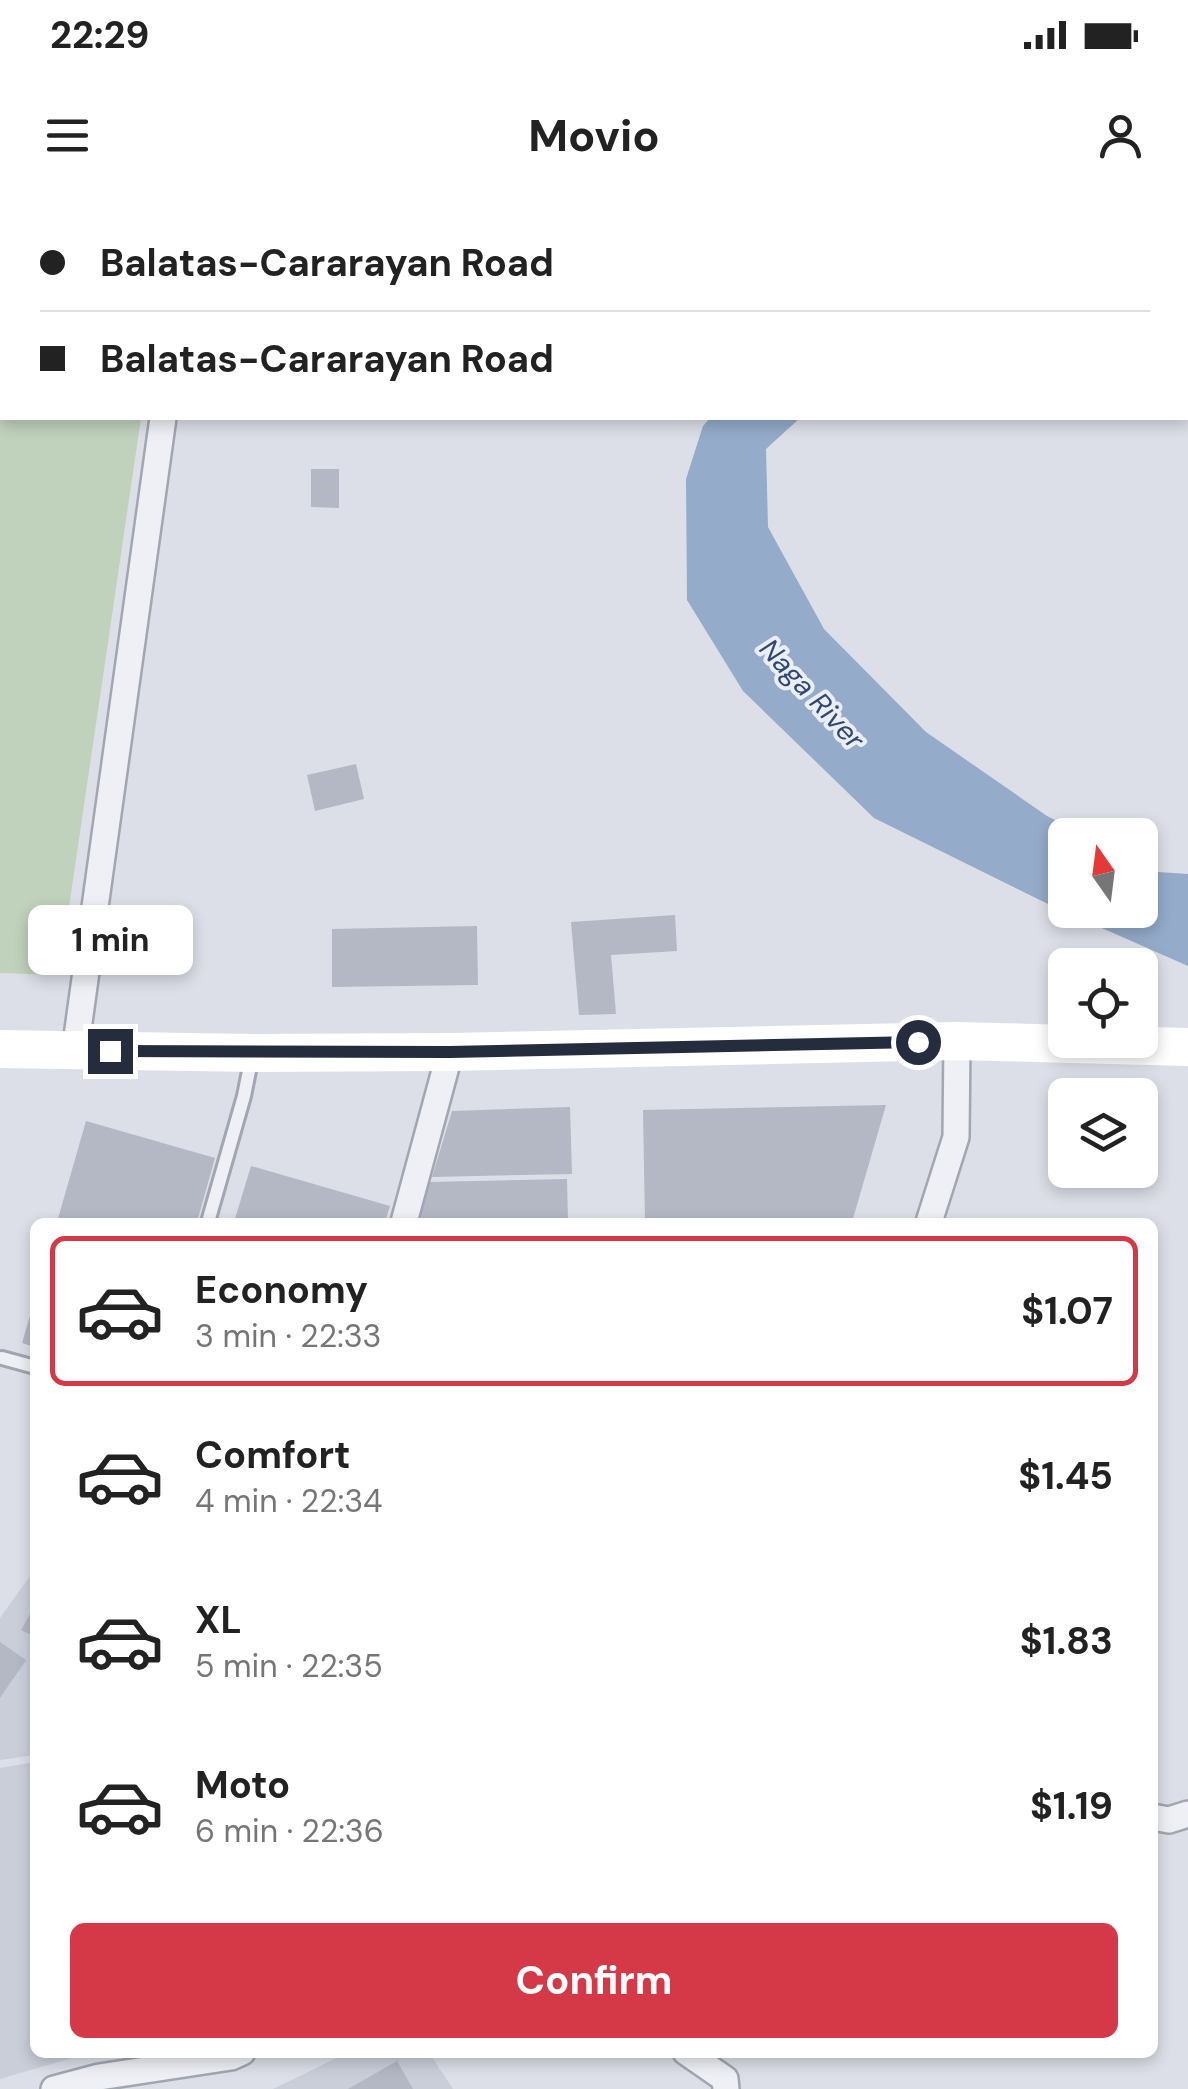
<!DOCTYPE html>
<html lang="en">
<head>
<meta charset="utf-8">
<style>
  :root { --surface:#fff; --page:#f6f6f6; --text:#222; --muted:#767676; --line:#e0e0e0; --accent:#d53846 }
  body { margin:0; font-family:"DM Sans",sans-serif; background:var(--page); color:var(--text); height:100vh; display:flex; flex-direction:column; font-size:38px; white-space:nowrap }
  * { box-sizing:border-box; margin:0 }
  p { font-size:32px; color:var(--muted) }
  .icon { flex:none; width:55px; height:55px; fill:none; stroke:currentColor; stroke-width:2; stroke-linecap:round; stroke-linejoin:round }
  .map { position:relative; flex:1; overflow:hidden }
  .sheet { position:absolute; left:30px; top:1018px; width:1128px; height:840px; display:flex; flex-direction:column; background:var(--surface); border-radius:15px; box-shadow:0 5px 15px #0003 }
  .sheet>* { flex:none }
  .guide { position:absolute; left:0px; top:0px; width:1190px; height:220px; box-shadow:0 5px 15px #0003; display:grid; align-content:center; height:220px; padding:0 40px; background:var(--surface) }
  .needle { width:65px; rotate:346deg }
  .buttons { position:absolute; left:1048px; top:618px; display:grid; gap:20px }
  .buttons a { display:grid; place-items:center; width:110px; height:110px; border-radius:15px; background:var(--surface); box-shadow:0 5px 15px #0003; font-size:50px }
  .end { position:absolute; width:45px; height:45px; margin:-22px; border:12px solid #252c3e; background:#fff; box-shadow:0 0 0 5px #fff }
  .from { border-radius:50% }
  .bubble { position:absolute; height:70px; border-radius:15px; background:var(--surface); box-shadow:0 5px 15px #0003; font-size:32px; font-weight:700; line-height:70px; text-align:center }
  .guide b { display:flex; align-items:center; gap:35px; height:95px; font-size:38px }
  .guide b+b { border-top:2px solid var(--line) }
  .guide i { width:25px; height:25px; background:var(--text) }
  ul { padding:18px 0 0; list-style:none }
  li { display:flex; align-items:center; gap:30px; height:150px; margin:0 20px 15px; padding:0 20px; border:5px solid transparent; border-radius:15px }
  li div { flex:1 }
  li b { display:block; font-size:38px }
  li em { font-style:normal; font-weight:700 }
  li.current { border-color:var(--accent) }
  li>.icon { width:90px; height:90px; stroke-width:1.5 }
  .cta { display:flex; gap:20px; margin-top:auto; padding:20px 40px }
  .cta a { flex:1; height:115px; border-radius:15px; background:var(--accent); color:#fff; font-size:40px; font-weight:700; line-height:115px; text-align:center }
  .status { display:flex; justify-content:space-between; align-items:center; height:70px; padding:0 50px; background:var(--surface); direction:ltr }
  .status svg { height:28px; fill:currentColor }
  header { display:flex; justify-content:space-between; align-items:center; height:130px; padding:0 40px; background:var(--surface); font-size:45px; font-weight:700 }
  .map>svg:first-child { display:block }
  .built { fill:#caced9 }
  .green { fill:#c0d1bc }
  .water { fill:#94abca }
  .building { fill:#b3b8c4 }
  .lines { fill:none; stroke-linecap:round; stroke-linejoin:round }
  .lane-casing { stroke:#a1a6b1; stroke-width:18 }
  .street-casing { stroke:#a1a6b1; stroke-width:30 }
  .lane { stroke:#eff0f5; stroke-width:12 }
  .street { stroke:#eff0f5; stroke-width:25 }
  .secondary { stroke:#fff; stroke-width:38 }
  .route { stroke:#252c3e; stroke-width:12 }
  .labels { text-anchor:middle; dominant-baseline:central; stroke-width:8; stroke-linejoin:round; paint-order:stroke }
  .water-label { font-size:28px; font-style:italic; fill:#2d4874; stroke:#ebeef5 }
</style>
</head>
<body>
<div class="status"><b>22:29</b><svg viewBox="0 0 49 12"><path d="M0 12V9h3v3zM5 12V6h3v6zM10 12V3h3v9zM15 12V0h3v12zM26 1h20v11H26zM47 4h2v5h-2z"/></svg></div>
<header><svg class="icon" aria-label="menu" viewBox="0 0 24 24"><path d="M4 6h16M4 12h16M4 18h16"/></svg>Movio<svg class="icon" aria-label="person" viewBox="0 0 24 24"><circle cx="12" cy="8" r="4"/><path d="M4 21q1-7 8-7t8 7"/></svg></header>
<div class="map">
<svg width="1188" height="1889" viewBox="0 0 1188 1889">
  <rect width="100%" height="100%" fill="#dcdfe7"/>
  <g class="built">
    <polygon points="35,1369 35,1555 0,1560 0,1418"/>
    <polygon points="35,1562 35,1852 89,1853 0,1879 0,1568"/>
    <polygon points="349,1852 429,1853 453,1889 273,1889"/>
  </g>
  <polygon class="green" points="0,0 174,0 173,2 2,2 2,218 141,218 59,775 0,773"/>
  <polygon class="water" points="710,218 800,218 766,249 768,327 824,429 926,532 1047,616 1085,635 1065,635 1065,710 1140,710 1140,663 1158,672 1188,674 1188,766 1052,706 874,618 743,491 687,400 686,279 703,226"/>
  <g class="building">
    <polygon points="311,269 339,269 339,308 311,307"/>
    <polygon points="356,564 364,599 315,611 307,575"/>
    <polygon points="675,715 677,751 611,755 616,814 579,815 571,722"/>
    <polygon points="477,726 478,785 332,787 332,729"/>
    <polygon points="886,905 852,1022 645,1022 643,910"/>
    <polygon points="570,907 572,974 432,977 452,911"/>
    <polygon points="86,921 215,958 197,1022 57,1022"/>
    <polygon points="251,966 390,1006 385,1022 234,1022"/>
    <polygon points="567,979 568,1022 419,1022 428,982"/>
    <polygon points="34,1102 35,1102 35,1147 22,1143"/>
    <polygon points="35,1405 35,1437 21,1430"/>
    <polygon points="0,1442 26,1460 0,1498"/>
    <polygon points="397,1861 413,1889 348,1889"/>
  </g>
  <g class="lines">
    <g class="lane-casing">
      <g id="lane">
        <polyline points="208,1022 244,896 252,856"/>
        <polyline points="2,1158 35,1167"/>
      </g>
    </g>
    <g class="street-casing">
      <g id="street">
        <polyline points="192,2 193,0"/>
        <polyline points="75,851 163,218"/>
        <polyline points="404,1022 450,852"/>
        <polyline points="929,1022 956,937 957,841"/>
        <polyline points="1152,1617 1169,1620 1188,1614"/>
        <polyline points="686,1852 725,1879 726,1889"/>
        <polyline points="54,1889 99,1877 231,1857 242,1852"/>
      </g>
    </g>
    <use href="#lane" class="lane"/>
    <use href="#street" class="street"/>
    <polyline class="secondary" points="0,849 253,853 450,852 957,841 1188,847"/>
  </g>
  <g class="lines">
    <polyline class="route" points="110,851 450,852 918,842"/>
  </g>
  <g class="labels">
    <g class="water-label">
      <text transform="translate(812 494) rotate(47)">Naga River</text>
    </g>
  </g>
</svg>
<div class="buttons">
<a><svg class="needle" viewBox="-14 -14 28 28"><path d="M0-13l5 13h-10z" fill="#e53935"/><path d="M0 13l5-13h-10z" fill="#767676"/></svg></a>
<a><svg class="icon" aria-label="locate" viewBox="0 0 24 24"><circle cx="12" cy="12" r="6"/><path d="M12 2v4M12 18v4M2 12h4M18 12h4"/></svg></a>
<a><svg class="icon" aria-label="layers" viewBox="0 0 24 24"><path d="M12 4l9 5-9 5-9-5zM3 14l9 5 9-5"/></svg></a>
</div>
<i class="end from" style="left:918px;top:842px"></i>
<i class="end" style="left:110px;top:851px"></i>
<div class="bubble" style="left:28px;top:705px;width:165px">1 min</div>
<div class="guide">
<b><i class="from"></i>Balatas-Cararayan Road</b>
<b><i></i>Balatas-Cararayan Road</b>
</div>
<section class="sheet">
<ul>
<li class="current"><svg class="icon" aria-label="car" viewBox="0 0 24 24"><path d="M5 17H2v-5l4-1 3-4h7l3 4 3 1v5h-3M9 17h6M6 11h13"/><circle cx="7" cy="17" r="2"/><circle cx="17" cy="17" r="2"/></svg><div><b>Economy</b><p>3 min · 22:33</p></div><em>$1.07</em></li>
<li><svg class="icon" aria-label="car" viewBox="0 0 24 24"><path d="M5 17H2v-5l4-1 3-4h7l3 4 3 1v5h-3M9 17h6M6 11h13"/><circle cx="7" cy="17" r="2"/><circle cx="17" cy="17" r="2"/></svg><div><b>Comfort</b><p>4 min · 22:34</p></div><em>$1.45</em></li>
<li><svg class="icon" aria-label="car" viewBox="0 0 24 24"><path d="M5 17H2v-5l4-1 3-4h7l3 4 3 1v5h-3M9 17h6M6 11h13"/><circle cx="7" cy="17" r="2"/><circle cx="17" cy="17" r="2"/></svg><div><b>XL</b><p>5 min · 22:35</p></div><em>$1.83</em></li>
<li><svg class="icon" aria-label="car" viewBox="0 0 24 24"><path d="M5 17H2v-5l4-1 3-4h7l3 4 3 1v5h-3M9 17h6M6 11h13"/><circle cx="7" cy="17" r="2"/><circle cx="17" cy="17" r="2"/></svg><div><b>Moto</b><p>6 min · 22:36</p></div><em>$1.19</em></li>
</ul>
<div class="cta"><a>Confirm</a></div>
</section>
</div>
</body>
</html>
